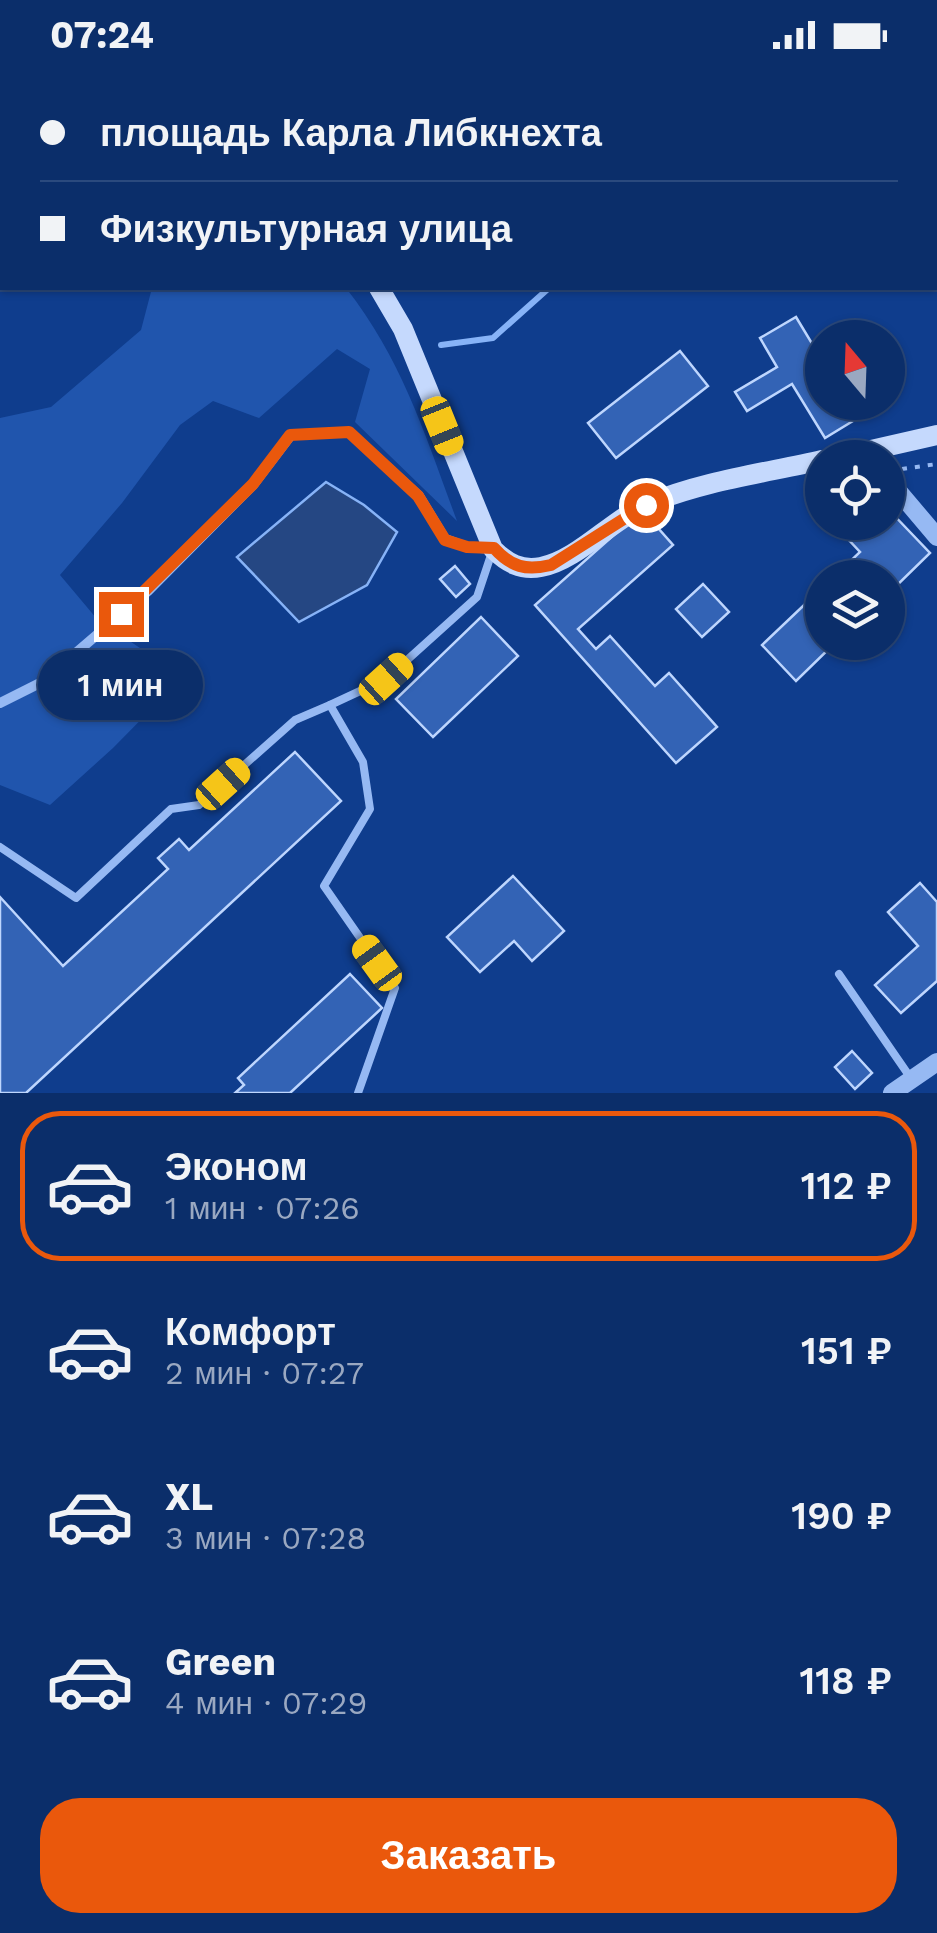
<!DOCTYPE html>
<html lang="ru">
<head>
<meta charset="utf-8">
<style>
  :root { --surface:#0b2e6a; --page:#193a72; --text:#f1f3f6; --muted:#9aa8c1; --line:#2b4a7e; --accent:#ea580c }
  body { margin:0; font-family:"Work Sans",sans-serif; background:var(--page); color:var(--text); height:100vh; display:flex; flex-direction:column; font-size:38px; white-space:nowrap }
  * { box-sizing:border-box; margin:0 }
  p { font-size:32px; color:var(--muted) }
  .icon { flex:none; width:55px; height:55px; fill:none; stroke:currentColor; stroke-width:2; stroke-linecap:round; stroke-linejoin:round }
  .map { position:relative; height:1023px; overflow:hidden }
  .side { display:flex; flex-direction:column; background:var(--surface); flex:1 }
  .side>* { flex:none }
  .banner { position:absolute; left:0px; top:0px; width:938px; height:220px; box-shadow:0 2px 8px #0004,0 0 0 2px var(--line); display:grid; align-content:center; height:220px; padding:0 40px; background:var(--surface) }
  .needle { width:65px; rotate:341deg }
  .fabs { position:absolute; left:805px; top:250px; display:grid; gap:20px }
  .fabs a { display:grid; place-items:center; width:100px; height:100px; border-radius:50%; background:var(--surface); box-shadow:0 2px 8px #0004,0 0 0 2px var(--line); font-size:50px }
  .end { position:absolute; width:45px; height:45px; margin:-22px; border:12px solid #ea580c; background:#fff; box-shadow:0 0 0 5px #fff }
  .from { border-radius:50% }
  .bubble { position:absolute; height:70px; border-radius:35px; background:var(--surface); box-shadow:0 2px 8px #0004,0 0 0 2px var(--line); font-size:32px; font-weight:600; line-height:70px; text-align:center }
  .car { position:absolute; width:30px; height:60px; margin:-30px -15px; border-radius:12px; box-shadow:0 0 8px 2px #0007; background:linear-gradient(#f5c518 24%,#345 0 40%,#f5c518 0 76%,#345 0 86%,#f5c518 0) }
  .banner b { display:flex; align-items:center; gap:35px; height:95px; font-size:38px }
  .banner b+b { border-top:2px solid var(--line) }
  .banner i { width:25px; height:25px; background:var(--text) }
  ul { padding:18px 0 0; list-style:none }
  li { display:flex; align-items:center; gap:30px; height:150px; margin:0 20px 15px; padding:0 20px; border:5px solid transparent; border-radius:40px }
  li div { flex:1 }
  li b { display:block; font-size:38px }
  li em { font-style:normal; font-weight:600 }
  li.on { border-color:var(--accent) }
  li>.icon { width:90px; height:90px; stroke-width:1.5 }
  .primary-button { display:flex; gap:20px; margin-top:auto; padding:20px 40px }
  .primary-button a { flex:1; height:115px; border-radius:40px; background:var(--accent); color:#fff; font-size:40px; font-weight:600; line-height:115px; text-align:center }
  .status { display:flex; justify-content:space-between; align-items:center; height:70px; padding:0 50px; background:var(--surface); direction:ltr }
  .status svg { height:28px; fill:currentColor }
  .map>svg:first-child { display:block }
  .green { fill:#2055ad }
  .water { fill:#254783; stroke:#87b3f7; stroke-width:2.5 }
  .lines { fill:none; stroke-linecap:round; stroke-linejoin:round }
  .stream { stroke:#87b3f7; stroke-width:6 }
  .building { fill:#3363b5; stroke:#bed6fe; stroke-width:2.5 }
  .path { stroke:#96b9f3; stroke-width:4; stroke-dasharray:5 8; stroke-linecap:butt }
  .service { stroke:#96b9f3; stroke-width:8 }
  .minor { stroke:#96b9f3; stroke-width:10 }
  .tertiary { stroke:#96b9f3; stroke-width:18 }
  .secondary { stroke:#c5d9fd; stroke-width:20 }
  .route { stroke:#ea580c; stroke-width:12 }
</style>
</head>
<body>
<div class="status"><b>07:24</b><svg viewBox="0 0 49 12"><path d="M0 12V9h3v3zM5 12V6h3v6zM10 12V3h3v9zM15 12V0h3v12zM26 1h20v11H26zM47 4h2v5h-2z"/></svg></div>
<div class="map">
<svg width="937" height="1023" viewBox="0 0 937 1023">
  <rect width="100%" height="100%" fill="#0f3d8d"/>
  <path class="green" d="M 152,218 L 346,218 C 403,291 425,365 457,451 L 355,352 L 370,299 L 337,279 L 259,348 L 213,331 L 180,355 L 122,433 L 60,505 L 97,549 L 183,607 L 113,678 L 50,735 L 0,715 L 0,348 L 51,337 L 141,260 Z"/>
  <polygon class="water" points="326,412 364,435 397,462 367,515 299,552 237,487"/>
  <g class="lines">
    <g class="stream">
      <polyline points="935,29 937,28"/>
      <polyline points="441,275 493,268 549,218"/>
    </g>
  </g>
  <g class="building">
    <polygon points="796,247 822,290 822,332 884,332 825,368 792,314 747,341 735,322 777,297 760,268"/>
    <polygon points="680,281 708,316 616,388 588,353"/>
    <polygon points="888,439 930,483 888,524 888,508 833,508 860,482 832,452 888,452"/>
    <polygon points="642,440 673,475 578,559 596,579 610,566 655,616 669,603 717,657 676,693 535,535"/>
    <polygon points="455,496 470,514 456,527 440,509"/>
    <polygon points="703,514 729,542 702,567 676,539"/>
    <polygon points="822,518 822,572 836,572 796,611 762,575"/>
    <polygon points="481,547 518,586 433,667 396,629"/>
    <polygon points="295,682 341,731 26,1023 0,1023 0,827 63,896 168,799 158,788 179,769 189,780"/>
    <polygon points="513,806 564,861 532,891 514,871 480,902 447,867"/>
    <polygon points="920,813 937,832 937,911 901,943 875,915 918,876 888,842"/>
    <polygon points="350,904 382,938 290,1023 235,1023 244,1015 238,1008"/>
    <polygon points="852,981 872,1003 855,1019 835,997"/>
  </g>
  <g class="lines">
    <g class="path">
      <polyline points="137,0 140,2"/>
      <polyline points="902,399 937,394"/>
    </g>
    <g class="service">
      <polyline points="0,107 2,108"/>
      <polyline points="0,777 76,828 171,739 199,735 295,650 330,635"/>
      <polyline points="839,904 910,1007"/>
      <polyline points="358,1023 395,918 324,816 370,739 363,692 330,635 386,609 477,527 492,482"/>
    </g>
    <polyline class="minor" points="0,633 42,612 148,521 253,415 291,365 349,362 419,426 445,469 467,477 493,479"/>
    <g class="tertiary">
      <polyline points="888,409 937,467"/>
      <polyline points="892,1023 937,992"/>
    </g>
    <g class="secondary">
      <polyline points="98,0 102,2"/>
      <path d="M 379,218 L 403,259 L 493,479 C 507,493 521,501 541,497 C 578,490 612,449 648,434 C 703,411 765,403 822,390"/>
      <polyline points="836,388 937,365"/>
    </g>
  </g>
  <g class="lines">
    <path class="route" d="M 121,544 L 253,414 L 290,365 L 349,362 L 418,426 L 445,470 L 467,477 L 494,478 C 511,497 526,501 551,495 L 646,435"/>
  </g>
</svg>
<div class="fabs">
<a><svg class="needle" viewBox="-14 -14 28 28"><path d="M0-13l5 13h-10z" fill="#e53935"/><path d="M0 13l5-13h-10z" fill="#9aa8c1"/></svg></a>
<a><svg class="icon" aria-label="locate" viewBox="0 0 24 24"><circle cx="12" cy="12" r="6"/><path d="M12 2v4M12 18v4M2 12h4M18 12h4"/></svg></a>
<a><svg class="icon" aria-label="layers" viewBox="0 0 24 24"><path d="M12 4l9 5-9 5-9-5zM3 14l9 5 9-5"/></svg></a>
</div>
<i class="end from" style="left:646px;top:435px"></i>
<i class="end" style="left:121px;top:544px"></i>
<div class="bubble" style="left:38px;top:580px;width:165px">1 мин</div>
<i class="car" style="left:442px;top:356px;rotate:158deg"></i>
<i class="car" style="left:386px;top:609px;rotate:48deg"></i>
<i class="car" style="left:223px;top:714px;rotate:48deg"></i>
<i class="car" style="left:377px;top:893px;rotate:324deg"></i>
<div class="banner">
<b><i class="from"></i>площадь Карла Либкнехта</b>
<b><i></i>Физкультурная улица</b>
</div>
</div>
<section class="side">
<ul>
<li class="on"><svg class="icon" aria-label="car" viewBox="0 0 24 24"><path d="M5 17H2v-5l4-1 3-4h7l3 4 3 1v5h-3M9 17h6M6 11h13"/><circle cx="7" cy="17" r="2"/><circle cx="17" cy="17" r="2"/></svg><div><b>Эконом</b><p>1 мин · 07:26</p></div><em>112 ₽</em></li>
<li><svg class="icon" aria-label="car" viewBox="0 0 24 24"><path d="M5 17H2v-5l4-1 3-4h7l3 4 3 1v5h-3M9 17h6M6 11h13"/><circle cx="7" cy="17" r="2"/><circle cx="17" cy="17" r="2"/></svg><div><b>Комфорт</b><p>2 мин · 07:27</p></div><em>151 ₽</em></li>
<li><svg class="icon" aria-label="car" viewBox="0 0 24 24"><path d="M5 17H2v-5l4-1 3-4h7l3 4 3 1v5h-3M9 17h6M6 11h13"/><circle cx="7" cy="17" r="2"/><circle cx="17" cy="17" r="2"/></svg><div><b>XL</b><p>3 мин · 07:28</p></div><em>190 ₽</em></li>
<li><svg class="icon" aria-label="car" viewBox="0 0 24 24"><path d="M5 17H2v-5l4-1 3-4h7l3 4 3 1v5h-3M9 17h6M6 11h13"/><circle cx="7" cy="17" r="2"/><circle cx="17" cy="17" r="2"/></svg><div><b>Green</b><p>4 мин · 07:29</p></div><em>118 ₽</em></li>
</ul>
<div class="primary-button"><a>Заказать</a></div>
</section>
</body>
</html>
